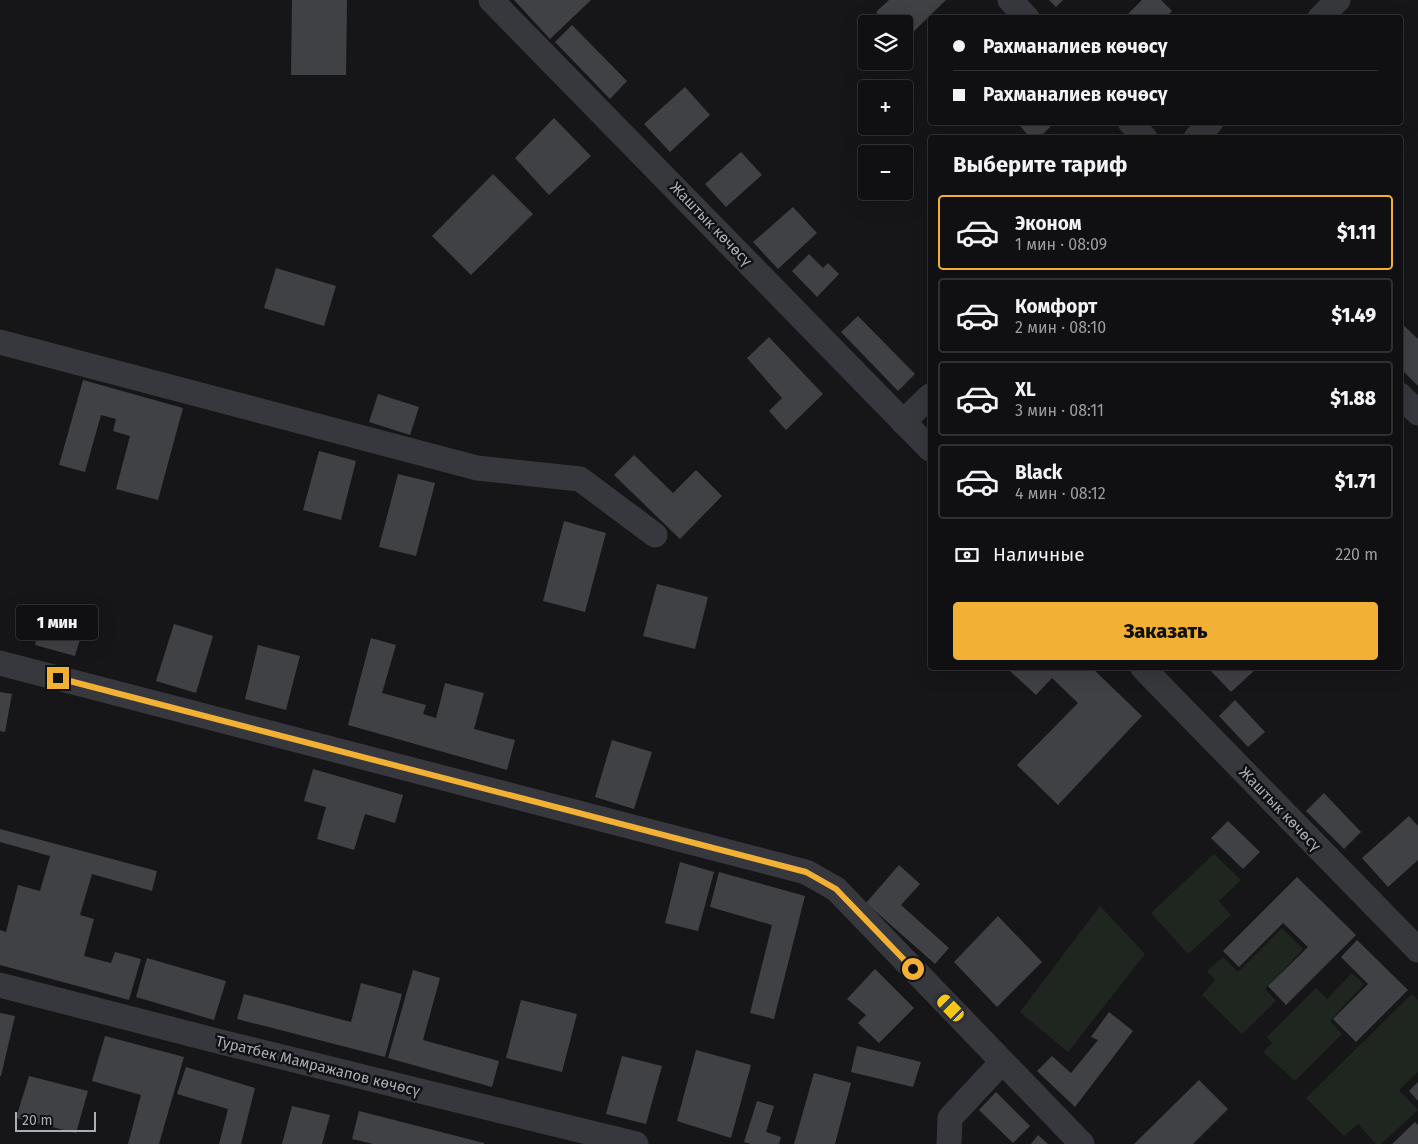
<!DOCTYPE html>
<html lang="ru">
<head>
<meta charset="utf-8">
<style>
  :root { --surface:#101012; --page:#19191b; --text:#f1f3f6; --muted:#9c9d9f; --line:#303032; --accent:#f2b134 }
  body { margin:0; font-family:"Fira Sans",sans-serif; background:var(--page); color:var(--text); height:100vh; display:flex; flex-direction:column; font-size:19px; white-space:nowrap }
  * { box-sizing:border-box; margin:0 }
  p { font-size:16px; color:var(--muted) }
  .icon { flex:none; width:28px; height:28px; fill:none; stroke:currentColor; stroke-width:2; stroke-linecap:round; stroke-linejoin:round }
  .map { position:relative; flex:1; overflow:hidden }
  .details { position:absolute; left:928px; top:135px; width:475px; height:535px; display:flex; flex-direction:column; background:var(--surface); border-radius:5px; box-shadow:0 5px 20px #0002,0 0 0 1px var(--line) }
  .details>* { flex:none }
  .banner { position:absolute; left:928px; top:15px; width:475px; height:110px; border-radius:5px; box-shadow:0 5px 20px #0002,0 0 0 1px var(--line); display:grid; align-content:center; height:110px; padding:0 25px; background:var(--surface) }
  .buttons { position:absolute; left:858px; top:15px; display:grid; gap:10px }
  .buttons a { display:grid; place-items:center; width:55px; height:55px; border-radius:5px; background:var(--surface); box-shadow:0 5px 20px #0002,0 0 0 1px var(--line); font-size:25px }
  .scale { position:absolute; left:15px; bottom:12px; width:81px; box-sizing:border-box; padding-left:5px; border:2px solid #a8adb8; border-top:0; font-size:14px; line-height:18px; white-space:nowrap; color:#a8adb8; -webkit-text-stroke:4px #111113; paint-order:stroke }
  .end { position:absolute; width:22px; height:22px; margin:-11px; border:6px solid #f2b134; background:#111; box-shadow:0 0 0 2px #111 }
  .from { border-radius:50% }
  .bubble { position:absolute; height:35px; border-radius:5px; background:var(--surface); box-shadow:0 5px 20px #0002,0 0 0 1px var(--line); font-size:16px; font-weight:800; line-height:35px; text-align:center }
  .car { position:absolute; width:15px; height:30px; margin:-15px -8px; border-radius:6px; box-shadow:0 0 4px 1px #0007; background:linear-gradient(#f5c518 24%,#345 0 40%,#f5c518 0 76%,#345 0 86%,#f5c518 0) }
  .banner b { display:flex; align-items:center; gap:18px; height:48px; font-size:19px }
  .banner b+b { border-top:1px solid var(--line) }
  .banner i { width:12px; height:12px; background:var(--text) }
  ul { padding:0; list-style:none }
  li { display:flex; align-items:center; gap:15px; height:75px; margin:0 10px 8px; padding:0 15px; border:2px solid var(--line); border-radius:5px }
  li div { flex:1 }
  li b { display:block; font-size:19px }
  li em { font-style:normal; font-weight:800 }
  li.current { border-color:var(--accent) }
  li>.icon { width:45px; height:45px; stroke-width:1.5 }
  h2 { padding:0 25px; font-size:22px; line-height:60px }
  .pay { display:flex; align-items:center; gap:12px; height:55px; padding:0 25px; font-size:19px }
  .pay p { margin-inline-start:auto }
  .primary-button { display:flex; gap:10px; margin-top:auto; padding:10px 25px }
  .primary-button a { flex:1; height:58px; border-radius:5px; background:var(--accent); color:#111; font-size:20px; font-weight:800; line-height:58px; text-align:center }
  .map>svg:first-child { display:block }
  .green { fill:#1e261f }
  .building { fill:#404145 }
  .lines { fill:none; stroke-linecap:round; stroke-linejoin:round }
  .street { stroke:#37383d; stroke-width:25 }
  .route { stroke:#f2b134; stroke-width:6 }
  .labels { text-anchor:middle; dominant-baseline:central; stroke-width:5; stroke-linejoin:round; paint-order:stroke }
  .street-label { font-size:15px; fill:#a8adb8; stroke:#111113 }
</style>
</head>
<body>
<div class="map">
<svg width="1418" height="1144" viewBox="0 0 1418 1144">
  <rect width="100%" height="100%" fill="#161618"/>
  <g class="green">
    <polygon points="1214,854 1241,880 1219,901 1231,915 1188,954 1151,913"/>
    <polygon points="1100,906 1145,954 1068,1052 1020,1012"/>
    <polygon points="1282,928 1303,949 1265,989 1276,1001 1242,1034 1202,995 1215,980 1207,971 1223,957 1238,972"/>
    <polygon points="1352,973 1364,984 1330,1021 1342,1034 1295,1081 1263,1052 1272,1043 1267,1037 1316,988 1327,999"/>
    <polygon points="1412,994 1418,1000 1418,1072 1399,1090 1418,1110 1381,1144 1376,1144 1358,1124 1344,1136 1306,1098"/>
  </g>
  <g class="building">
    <polygon points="292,0 347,0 346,75 291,75"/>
    <polygon points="514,0 591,0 550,39"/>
    <polygon points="889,0 946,0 904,41 904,24 888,24 876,12"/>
    <polygon points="1049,0 1063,0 1056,7"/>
    <polygon points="1142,0 1161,0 1172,11 1165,18 1124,18"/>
    <polygon points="572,25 627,81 610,99 555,42"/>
    <polygon points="685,87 710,115 670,152 644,124"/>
    <polygon points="554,118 591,156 549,195 515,158"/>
    <polygon points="1017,122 1055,122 1039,138 1030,138"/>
    <polygon points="741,152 762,175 726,207 705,184"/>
    <polygon points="493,174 533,214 471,275 432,236"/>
    <polygon points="793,207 817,233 778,269 753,242"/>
    <polygon points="809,254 823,268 828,263 839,274 817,297 792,271"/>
    <polygon points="276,268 336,286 324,326 264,308"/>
    <polygon points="858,316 915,374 898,391 841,332"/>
    <polygon points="1400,322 1418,339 1418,386 1400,368"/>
    <polygon points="769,337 823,394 786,430 769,411 782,398 747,358"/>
    <polygon points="83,380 183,408 158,500 116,489 130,436 113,431 116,419 101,415 85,472 59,465"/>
    <polygon points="378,394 419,407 410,435 369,422"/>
    <polygon points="319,451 356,461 341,520 303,510"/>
    <polygon points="634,455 673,493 696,470 722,496 680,539 614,475"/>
    <polygon points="398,474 435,483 416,556 379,547"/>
    <polygon points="564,521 606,533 585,612 543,601"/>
    <polygon points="657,584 708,597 695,649 643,636"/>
    <polygon points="47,604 87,615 75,656 35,645"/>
    <polygon points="174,624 213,636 196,693 156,681"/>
    <polygon points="371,638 396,645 382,693 426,705 423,714 436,718 445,683 484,693 474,729 515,740 507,770 348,725"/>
    <polygon points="258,645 300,656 286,710 245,699"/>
    <polygon points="1014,668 1092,668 1142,716 1058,805 1017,765 1078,703 1052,678 1036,695 1010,671"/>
    <polygon points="1208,668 1257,668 1231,692"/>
    <polygon points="0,692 12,694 5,732 0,731"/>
    <polygon points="1235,700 1265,732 1248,747 1219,716"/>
    <polygon points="612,740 652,752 634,809 595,797"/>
    <polygon points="313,769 403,795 395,823 365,814 354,850 317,839 326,807 304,801"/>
    <polygon points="1324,793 1361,832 1344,849 1306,811"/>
    <polygon points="1409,816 1418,826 1418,860 1388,887 1362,858"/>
    <polygon points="1228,821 1260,852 1243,869 1211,838"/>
    <polygon points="0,829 157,871 152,891 92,874 80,915 94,919 84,956 111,963 115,952 141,959 129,1000 0,965 0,930 6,932 18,885 40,891 50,856 0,842"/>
    <polygon points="680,862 714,872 698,931 665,923"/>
    <polygon points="899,865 920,884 901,905 949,948 935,964 866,903"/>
    <polygon points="719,872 805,896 774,1019 750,1013 772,925 710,907"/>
    <polygon points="1297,877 1356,935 1286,1005 1268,986 1308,947 1283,923 1239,967 1223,951"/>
    <polygon points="998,916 1042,962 997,1007 954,962"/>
    <polygon points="1357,940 1408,990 1356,1042 1333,1019 1368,984 1341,957"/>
    <polygon points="147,958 226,981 214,1020 136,997"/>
    <polygon points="875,969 914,1008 879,1043 858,1023 866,1015 847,999"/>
    <polygon points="413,970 440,978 423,1040 499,1061 492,1087 388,1058"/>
    <polygon points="361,983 402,994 385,1057 237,1019 244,994 351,1022"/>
    <polygon points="521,1000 577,1014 562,1072 506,1058"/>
    <polygon points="1109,1012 1133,1031 1075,1107 1037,1071 1052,1056 1071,1073 1098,1040 1091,1037"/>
    <polygon points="0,1013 15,1016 1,1076 0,1076"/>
    <polygon points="105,1036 184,1057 159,1144 128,1144 141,1095 92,1081"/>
    <polygon points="857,1046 921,1062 913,1087 851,1072"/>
    <polygon points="696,1050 751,1065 731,1138 677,1121"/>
    <polygon points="622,1056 662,1066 646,1124 606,1114"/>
    <polygon points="186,1067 255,1088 241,1144 219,1144 228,1109 177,1094"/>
    <polygon points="814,1073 851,1083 835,1144 794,1144"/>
    <polygon points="29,1076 88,1091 76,1133 16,1118"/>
    <polygon points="1199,1080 1228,1109 1193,1144 1134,1144"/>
    <polygon points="1418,1082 1418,1101 1409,1091"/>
    <polygon points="996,1092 1030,1126 1013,1143 979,1110"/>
    <polygon points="757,1101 774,1106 766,1132 781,1137 779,1144 751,1144 744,1142"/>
    <polygon points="292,1106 330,1115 322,1144 282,1144"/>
    <polygon points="359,1111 484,1143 484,1144 373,1144 352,1139"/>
    <polygon points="1415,1122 1418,1125 1418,1144 1392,1144"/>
    <polygon points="1038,1135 1048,1144 1031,1144"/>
  </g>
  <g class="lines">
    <g class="street">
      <polyline points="491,0 930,449"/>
      <polyline points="1010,0 1027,18"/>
      <polyline points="1320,18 1338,0"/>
      <polyline points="1130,122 1145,138"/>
      <polyline points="1196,138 1211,122"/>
      <polyline points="0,342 477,468 580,479 655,535"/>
      <polyline points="1400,395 1418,413"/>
      <polyline points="903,422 930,396"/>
      <polyline points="0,663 806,872 836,889 1082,1144"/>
      <polyline points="1143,668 1418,950"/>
      <polyline points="0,985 225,1043 636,1144"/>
      <polyline points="949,1144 950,1118 1002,1062"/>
    </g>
  </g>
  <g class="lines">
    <polyline class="route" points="58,678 806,872 836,889 913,969"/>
  </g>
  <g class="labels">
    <g class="street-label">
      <text transform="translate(711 224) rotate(46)">Жаштык көчөсү</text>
      <text transform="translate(1280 809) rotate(46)">Жаштык көчөсү</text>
      <text transform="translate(318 1066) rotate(14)">Туратбек Мамражапов көчөсү</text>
    </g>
  </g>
</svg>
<div class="buttons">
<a><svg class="icon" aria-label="layers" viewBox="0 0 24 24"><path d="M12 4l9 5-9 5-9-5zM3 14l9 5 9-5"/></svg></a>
<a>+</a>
<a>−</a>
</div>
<div class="scale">20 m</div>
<i class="end from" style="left:913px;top:969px"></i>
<i class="end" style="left:58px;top:678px"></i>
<div class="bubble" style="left:16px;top:605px;width:82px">1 мин</div>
<i class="car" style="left:951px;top:1008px;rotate:316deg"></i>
<div class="banner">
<b><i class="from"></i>Рахманалиев көчөсү</b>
<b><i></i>Рахманалиев көчөсү</b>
</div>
<section class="details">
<h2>Выберите тариф</h2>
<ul>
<li class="current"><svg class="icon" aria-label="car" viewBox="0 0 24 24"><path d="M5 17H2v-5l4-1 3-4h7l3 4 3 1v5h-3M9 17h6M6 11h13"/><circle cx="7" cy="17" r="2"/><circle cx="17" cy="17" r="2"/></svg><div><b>Эконом</b><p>1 мин · 08:09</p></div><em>$1.11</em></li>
<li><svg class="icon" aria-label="car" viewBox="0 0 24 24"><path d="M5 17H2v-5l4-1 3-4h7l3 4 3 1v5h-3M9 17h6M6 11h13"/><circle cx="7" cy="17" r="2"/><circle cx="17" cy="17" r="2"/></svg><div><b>Комфорт</b><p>2 мин · 08:10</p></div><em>$1.49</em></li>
<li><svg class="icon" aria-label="car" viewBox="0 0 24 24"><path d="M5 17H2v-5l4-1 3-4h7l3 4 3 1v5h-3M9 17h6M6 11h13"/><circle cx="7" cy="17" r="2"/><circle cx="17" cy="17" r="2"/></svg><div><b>XL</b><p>3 мин · 08:11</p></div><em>$1.88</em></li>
<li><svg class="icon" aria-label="car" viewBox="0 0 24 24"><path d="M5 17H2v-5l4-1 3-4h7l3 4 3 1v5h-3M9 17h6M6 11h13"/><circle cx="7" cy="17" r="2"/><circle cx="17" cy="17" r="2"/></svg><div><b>Black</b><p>4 мин · 08:12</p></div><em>$1.71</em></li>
</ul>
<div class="pay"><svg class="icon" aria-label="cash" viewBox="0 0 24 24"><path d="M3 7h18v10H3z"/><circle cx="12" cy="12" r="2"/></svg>Наличные<p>220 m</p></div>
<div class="primary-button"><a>Заказать</a></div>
</section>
</div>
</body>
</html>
